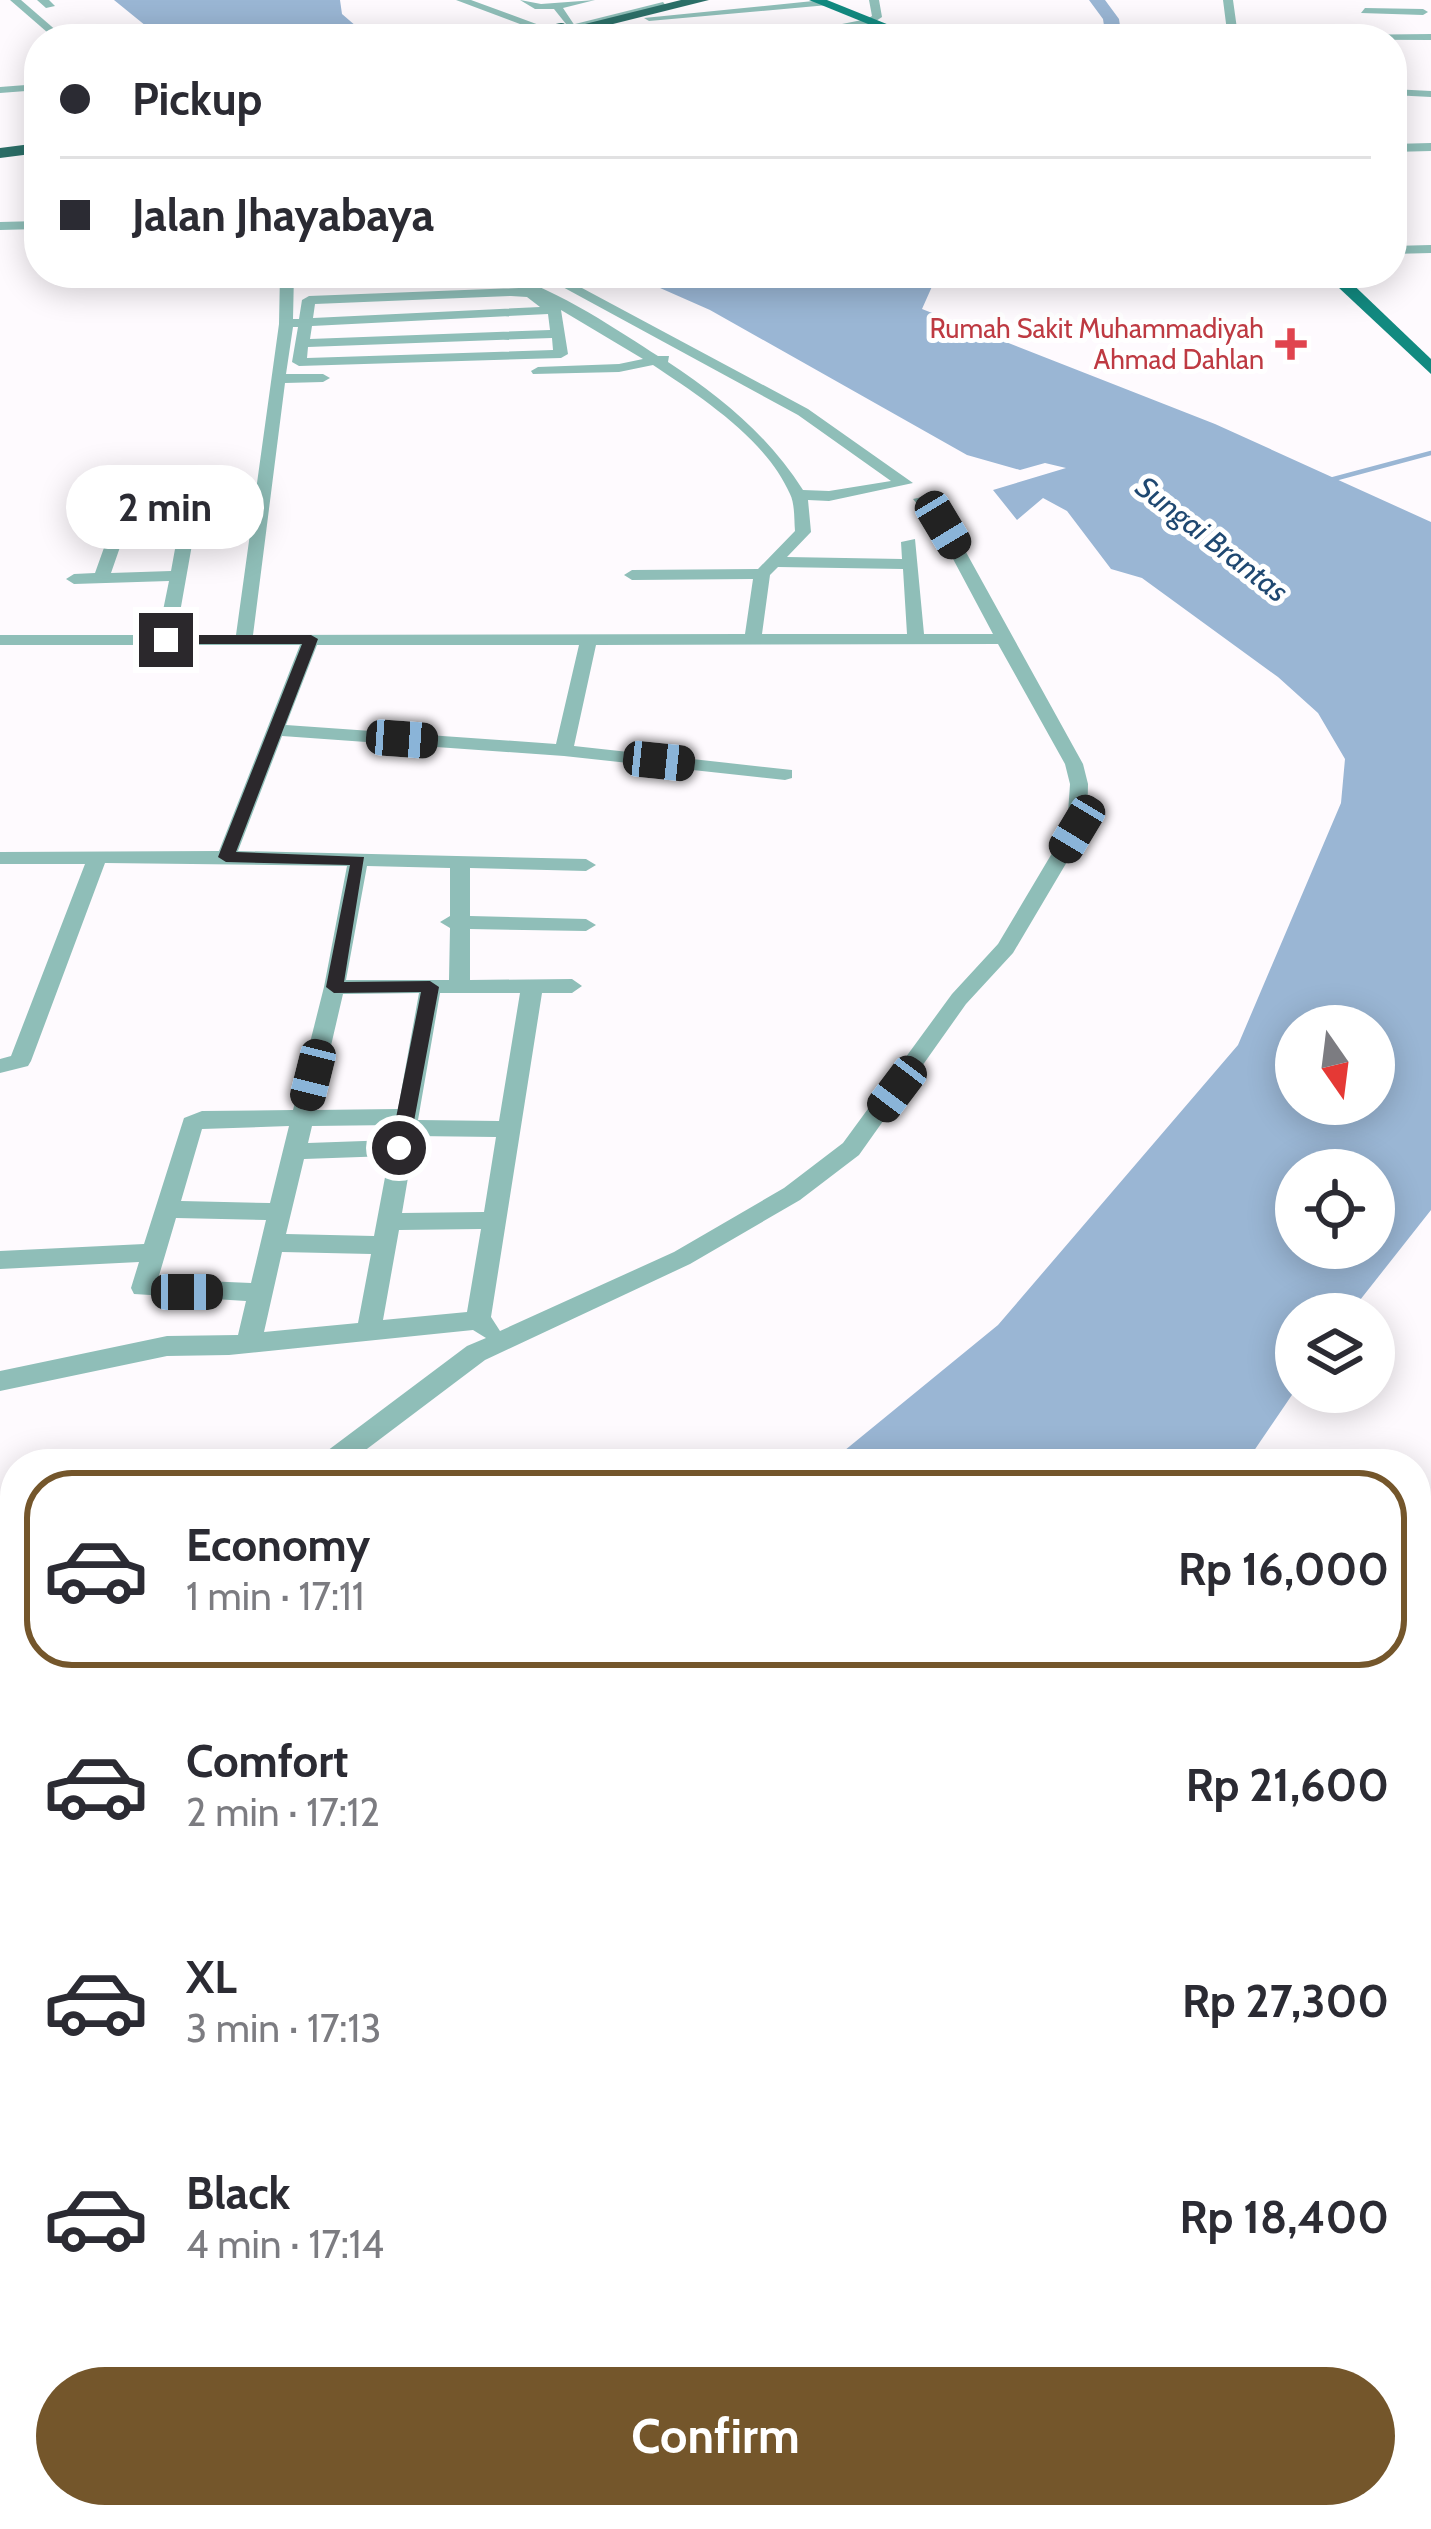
<!DOCTYPE html>
<html lang="en">
<head>
<meta charset="utf-8">
<style>
  :root { --surface:#fff; --page:#f2f2f3; --text:#2b2b33; --muted:#7c7c81; --line:#e1e1e2; --accent:#74562b }
  body { margin:0; font-family:Cabin,sans-serif; background:var(--page); color:var(--text); height:100vh; display:flex; flex-direction:column; font-size:45px; white-space:nowrap }
  * { box-sizing:border-box; margin:0 }
  p { font-size:39px; color:var(--muted) }
  .icon { flex:none; width:66px; height:66px; fill:none; stroke:currentColor; stroke-width:2; stroke-linecap:round; stroke-linejoin:round }
  .map { position:relative; flex:1; overflow:hidden }
  .drawer { position:absolute; left:0px; top:1449px; width:1431px; height:1080px; display:flex; flex-direction:column; background:var(--surface); border-radius:48px 48px 0 0; box-shadow:0 6px 30px #0003 }
  .drawer>* { flex:none }
  .top-card { position:absolute; left:24px; top:24px; width:1383px; height:264px; border-radius:48px; box-shadow:0 6px 30px #0003; display:grid; align-content:center; height:264px; padding:0 36px; background:var(--surface) }
  .needle { width:78px; rotate:166deg }
  .tools { position:absolute; left:1275px; top:1005px; display:grid; gap:24px }
  .tools a { display:grid; place-items:center; width:120px; height:120px; border-radius:50%; background:var(--surface); box-shadow:0 6px 30px #0003; font-size:60px }
  .end { position:absolute; width:54px; height:54px; margin:-27px; border:15px solid #2b282c; background:#fff; box-shadow:0 0 0 6px #fff }
  .from { border-radius:50% }
  .bubble { position:absolute; height:84px; border-radius:42px; background:var(--surface); box-shadow:0 6px 30px #0003; font-size:39px; font-weight:700; line-height:84px; text-align:center }
  .car { position:absolute; width:36px; height:72px; margin:-36px -18px; border-radius:15px; box-shadow:0 0 9px 3px #0007; background:linear-gradient(#222 24%,#8ab4d8 0 40%,#222 0 76%,#8ab4d8 0 86%,#222 0) }
  .top-card b { display:flex; align-items:center; gap:42px; height:114px; font-size:45px }
  .top-card b+b { border-top:3px solid var(--line) }
  .top-card i { width:30px; height:30px; background:var(--text) }
  ul { padding:21px 0 0; list-style:none }
  li { display:flex; align-items:center; gap:36px; height:198px; margin:0 24px 18px; padding:0 12px; border:6px solid transparent; border-radius:48px }
  li div { flex:1 }
  li b { display:block; font-size:45px }
  li em { font-style:normal; font-weight:700 }
  li.selected { border-color:var(--accent) }
  li>.icon { width:108px; height:108px; stroke-width:1.5 }
  .cta { display:flex; gap:24px; margin-top:auto; padding:24px 36px }
  .cta a { flex:1; height:138px; border-radius:72px; background:var(--accent); color:#fff; font-size:48px; font-weight:700; line-height:138px; text-align:center }
  .map>svg:first-child { display:block }
  .water { fill:#9ab6d4; fill-rule:evenodd }
  .lines { fill:none; stroke-linecap:round; stroke-linejoin:round }
  .stream { stroke:#9ab6d4; stroke-width:4.5 }
  .river { fill:#9ab6d4; fill-rule:evenodd }
  .minor { fill:#8fbeb8; fill-rule:evenodd }
  .major { fill:#128a80; fill-rule:evenodd }
  .highway { fill:#2c6f68; fill-rule:evenodd }
  .highway-bridge { stroke:#2c6f68; stroke-width:18 }
  .route { fill:#2b282c }
  .health-dot { fill:#e0444e; stroke:#fff; stroke-width:4.5 }
  .labels { text-anchor:middle; dominant-baseline:central; stroke-width:10; stroke-linejoin:round; paint-order:stroke }
  .far-health-label { font-size:27px; fill:#be3a42; stroke:#fff; text-anchor:end }
  .far-water-label { font-size:30px; font-style:italic; fill:#1f4871; stroke:#fff }
</style>
</head>
<body>
<div class="map">
<svg width="1431" height="2529" viewBox="0 0 1431 2529">
  <rect width="100%" height="100%" fill="#fefafe"/>
  <g class="water">
    <polygon points="114,0 340,0 342,14 371,39 162,39"/>
    <path d="M 626,273 L 845,273 L 854,277 L 863,273 L 938,273 L 922,309 L 1215,424 L 1431,522 L 1431,1210 L 1349,1314 L 1296,1314 L 1296,1389 L 1245,1464 L 828,1464 L 998,1325 L 1238,1045 L 1341,803 L 1345,759 L 1318,713 L 1278,677 L 1142,578 L 1111,569 L 1067,511 L 1043,498 L 1017,520 L 993,490 L 1066,468 L 1045,463 L 1020,470 L 967,455 L 710,310 ZM 1296,1026 L 1374,1026 L 1374,1104 L 1296,1104 ZM 1374,1170 L 1374,1248 L 1296,1248 L 1296,1170 Z"/>
    <polygon points="15,1886 15,2231 0,2238 0,1892"/>
  </g>
  <g class="lines">
    <polyline class="stream" points="1330,480 1431,453"/>
    <polygon class="river" points="1089,0 1105,0 1119,19 1122,39 1106,39 1103,19"/>
    <g class="minor">
      <polygon points="10,0 21,0 66,39 55,39"/>
      <polygon points="37,0 49,0 55,6 46,8"/>
      <polygon points="456,0 471,0 558,32 589,27 630,39 589,33 557,38"/>
      <polygon points="520,0 541,4 595,0 563,8 575,26 570,29 554,9 535,9"/>
      <polygon points="823,0 828,5 649,21 644,18"/>
      <polygon points="869,0 879,0 882,17 870,25 817,33 812,30 867,19 872,16"/>
      <polygon points="1223,0 1233,0 1238,36 1431,34 1431,40 1228,39"/>
      <polygon points="663,2 667,7 580,27 575,24"/>
      <polygon points="1365,8 1423,9 1428,12 1423,15 1361,13"/>
      <polygon points="39,84 39,90 0,93 0,87"/>
      <polygon points="1392,89 1431,91 1431,97 1392,95"/>
      <polygon points="1431,143 1431,151 1392,152 1392,144"/>
      <polygon points="39,221 39,229 0,230 0,222"/>
      <polygon points="1431,245 1431,253 1392,254 1392,246"/>
      <path d="M 280,273 L 294,273 L 293,319 L 299,319 L 302,300 L 309,296 L 519,288 L 489,273 C 534,273 619,331 658,356 L 669,356 L 668,362 C 721,397 769,436 803,490 L 829,491 L 891,481 L 798,415 L 537,273 L 554,273 L 808,409 L 913,483 L 829,501 L 808,500 L 811,532 L 787,557 L 902,559 L 901,542 L 915,539 L 924,634 L 993,634 L 936,527 L 913,499 L 927,496 L 951,525 L 1083,764 L 1088,784 L 1087,828 L 1013,953 L 966,1004 L 859,1155 L 800,1200 L 690,1264 L 485,1360 L 347,1464 L 315,1464 L 319,1457 L 467,1346 L 486,1338 L 473,1330 L 229,1355 L 167,1356 L 0,1391 L 0,1371 L 167,1336 L 238,1335 L 246,1301 L 134,1294 L 131,1288 L 139,1262 L 0,1269 L 0,1251 L 144,1244 L 184,1118 L 202,1111 L 293,1110 L 324,987 L 347,866 L 105,863 L 31,1061 L 28,1066 L 0,1073 L 0,1059 L 11,1056 L 85,864 L 0,864 L 0,852 L 219,851 L 300,645 L 0,645 L 0,635 L 158,635 L 169,581 L 74,584 L 66,579 L 74,574 L 95,573 L 111,528 L 87,526 L 87,520 L 188,517 L 196,522 L 176,635 L 236,635 L 279,324 ZM 511,296 L 527,297 L 540,307 L 313,318 L 315,304 ZM 561,310 L 643,359 L 619,364 L 538,367 L 531,371 L 533,374 L 619,372 L 653,365 C 701,397 766,439 790,494 C 795,504 794,519 795,531 L 758,569 L 632,570 L 624,575 L 632,580 L 753,579 L 745,634 L 253,635 L 285,383 L 323,382 L 330,378 L 323,374 L 286,374 L 293,327 L 298,327 L 292,362 L 299,366 L 561,358 L 568,354 ZM 548,314 L 550,330 L 310,339 L 312,326 ZM 552,338 L 553,350 L 307,358 L 308,347 ZM 127,527 L 179,527 L 171,571 L 111,573 ZM 778,567 L 903,569 L 907,634 L 762,634 L 770,575 ZM 998,644 L 1065,764 L 1070,784 L 1067,828 L 998,944 L 952,994 L 843,1143 L 784,1188 L 674,1252 L 500,1331 L 491,1317 L 542,993 L 572,993 L 582,986 L 572,979 L 470,980 L 470,929 L 586,931 L 596,925 L 586,919 L 470,916 L 470,868 L 586,871 L 596,865 L 586,859 L 238,851 L 282,736 L 564,756 L 785,780 L 792,778 L 792,770 L 574,746 L 596,645 ZM 317,645 L 579,645 L 556,744 L 286,725 ZM 367,866 L 450,868 L 450,916 L 440,922 L 450,928 L 449,980 L 346,980 ZM 419,993 L 398,1109 L 316,1110 L 343,994 ZM 440,993 L 520,993 L 499,1121 L 418,1120 ZM 394,1125 L 392,1140 L 308,1143 L 312,1126 ZM 289,1126 L 270,1203 L 181,1201 L 202,1129 ZM 415,1136 L 496,1137 L 484,1212 L 402,1213 ZM 389,1156 L 374,1236 L 286,1234 L 304,1159 ZM 176,1218 L 266,1220 L 251,1283 L 158,1279 ZM 481,1229 L 467,1312 L 383,1320 L 399,1230 ZM 282,1252 L 371,1254 L 358,1323 L 264,1332 Z"/>
      <polygon points="15,1687 15,1715 0,1721 0,1694"/>
    </g>
    <g class="major">
      <polygon points="809,0 827,0 924,39 905,39"/>
      <polygon points="1323,273 1341,273 1431,359 1431,374"/>
      <polygon points="1431,2070 1431,2112 1416,2119 1416,2077"/>
      <polygon points="351,2514 426,2514 420,2529 344,2529"/>
      <polygon points="649,2514 695,2514 691,2529 643,2529"/>
    </g>
    <g class="highway">
      <polygon points="681,0 709,0 561,37 553,32"/>
      <polygon points="39,143 39,153 0,158 0,148"/>
    </g>
    <polyline class="highway-bridge" points="530,39 561,32"/>
  </g>
  <polygon class="route" points="311,635 318,639 236,852 364,857 344,982 430,981 439,987 409,1148 399,1155 390,1148 421,992 334,993 326,987 350,865 226,862 218,857 302,644 166,644 159,640 166,635"/>
  <path class="health-dot" d="M1285 326h12v12h12v12h-12v12h-12v-12h-12v-12h12z"/>
  <g class="labels">
    <g class="far-health-label">
      <text x="1264" y="328">Rumah Sakit Muhammadiyah<tspan x="1264" dy="31">Ahmad Dahlan</tspan></text>
    </g>
    <g class="far-water-label">
      <text transform="translate(1212 539) rotate(38)">Sungai Brantas</text>
    </g>
  </g>
</svg>
<div class="tools">
<a><svg class="needle" viewBox="-14 -14 28 28"><path d="M0-13l5 13h-10z" fill="#e53935"/><path d="M0 13l5-13h-10z" fill="#7c7c81"/></svg></a>
<a><svg class="icon" aria-label="locate" viewBox="0 0 24 24"><circle cx="12" cy="12" r="6"/><path d="M12 2v4M12 18v4M2 12h4M18 12h4"/></svg></a>
<a><svg class="icon" aria-label="layers" viewBox="0 0 24 24"><path d="M12 4l9 5-9 5-9-5zM3 14l9 5 9-5"/></svg></a>
</div>
<i class="end from" style="left:399px;top:1148px"></i>
<i class="end" style="left:166px;top:640px"></i>
<div class="bubble" style="left:66px;top:465px;width:198px">2 min</div>
<i class="car" style="left:943px;top:525px;rotate:149deg"></i>
<i class="car" style="left:402px;top:739px;rotate:94deg"></i>
<i class="car" style="left:659px;top:761px;rotate:96deg"></i>
<i class="car" style="left:1077px;top:829px;rotate:211deg"></i>
<i class="car" style="left:313px;top:1075px;rotate:194deg"></i>
<i class="car" style="left:897px;top:1089px;rotate:217deg"></i>
<i class="car" style="left:187px;top:1292px;rotate:90deg"></i>
<div class="top-card">
<b><i class="from"></i>Pickup</b>
<b><i></i>Jalan Jhayabaya</b>
</div>
<section class="drawer">
<ul>
<li class="selected"><svg class="icon" aria-label="car" viewBox="0 0 24 24"><path d="M5 17H2v-5l4-1 3-4h7l3 4 3 1v5h-3M9 17h6M6 11h13"/><circle cx="7" cy="17" r="2"/><circle cx="17" cy="17" r="2"/></svg><div><b>Economy</b><p>1 min · 17:11</p></div><em>Rp 16,000</em></li>
<li><svg class="icon" aria-label="car" viewBox="0 0 24 24"><path d="M5 17H2v-5l4-1 3-4h7l3 4 3 1v5h-3M9 17h6M6 11h13"/><circle cx="7" cy="17" r="2"/><circle cx="17" cy="17" r="2"/></svg><div><b>Comfort</b><p>2 min · 17:12</p></div><em>Rp 21,600</em></li>
<li><svg class="icon" aria-label="car" viewBox="0 0 24 24"><path d="M5 17H2v-5l4-1 3-4h7l3 4 3 1v5h-3M9 17h6M6 11h13"/><circle cx="7" cy="17" r="2"/><circle cx="17" cy="17" r="2"/></svg><div><b>XL</b><p>3 min · 17:13</p></div><em>Rp 27,300</em></li>
<li><svg class="icon" aria-label="car" viewBox="0 0 24 24"><path d="M5 17H2v-5l4-1 3-4h7l3 4 3 1v5h-3M9 17h6M6 11h13"/><circle cx="7" cy="17" r="2"/><circle cx="17" cy="17" r="2"/></svg><div><b>Black</b><p>4 min · 17:14</p></div><em>Rp 18,400</em></li>
</ul>
<div class="cta"><a>Confirm</a></div>
</section>
</div>
</body>
</html>
